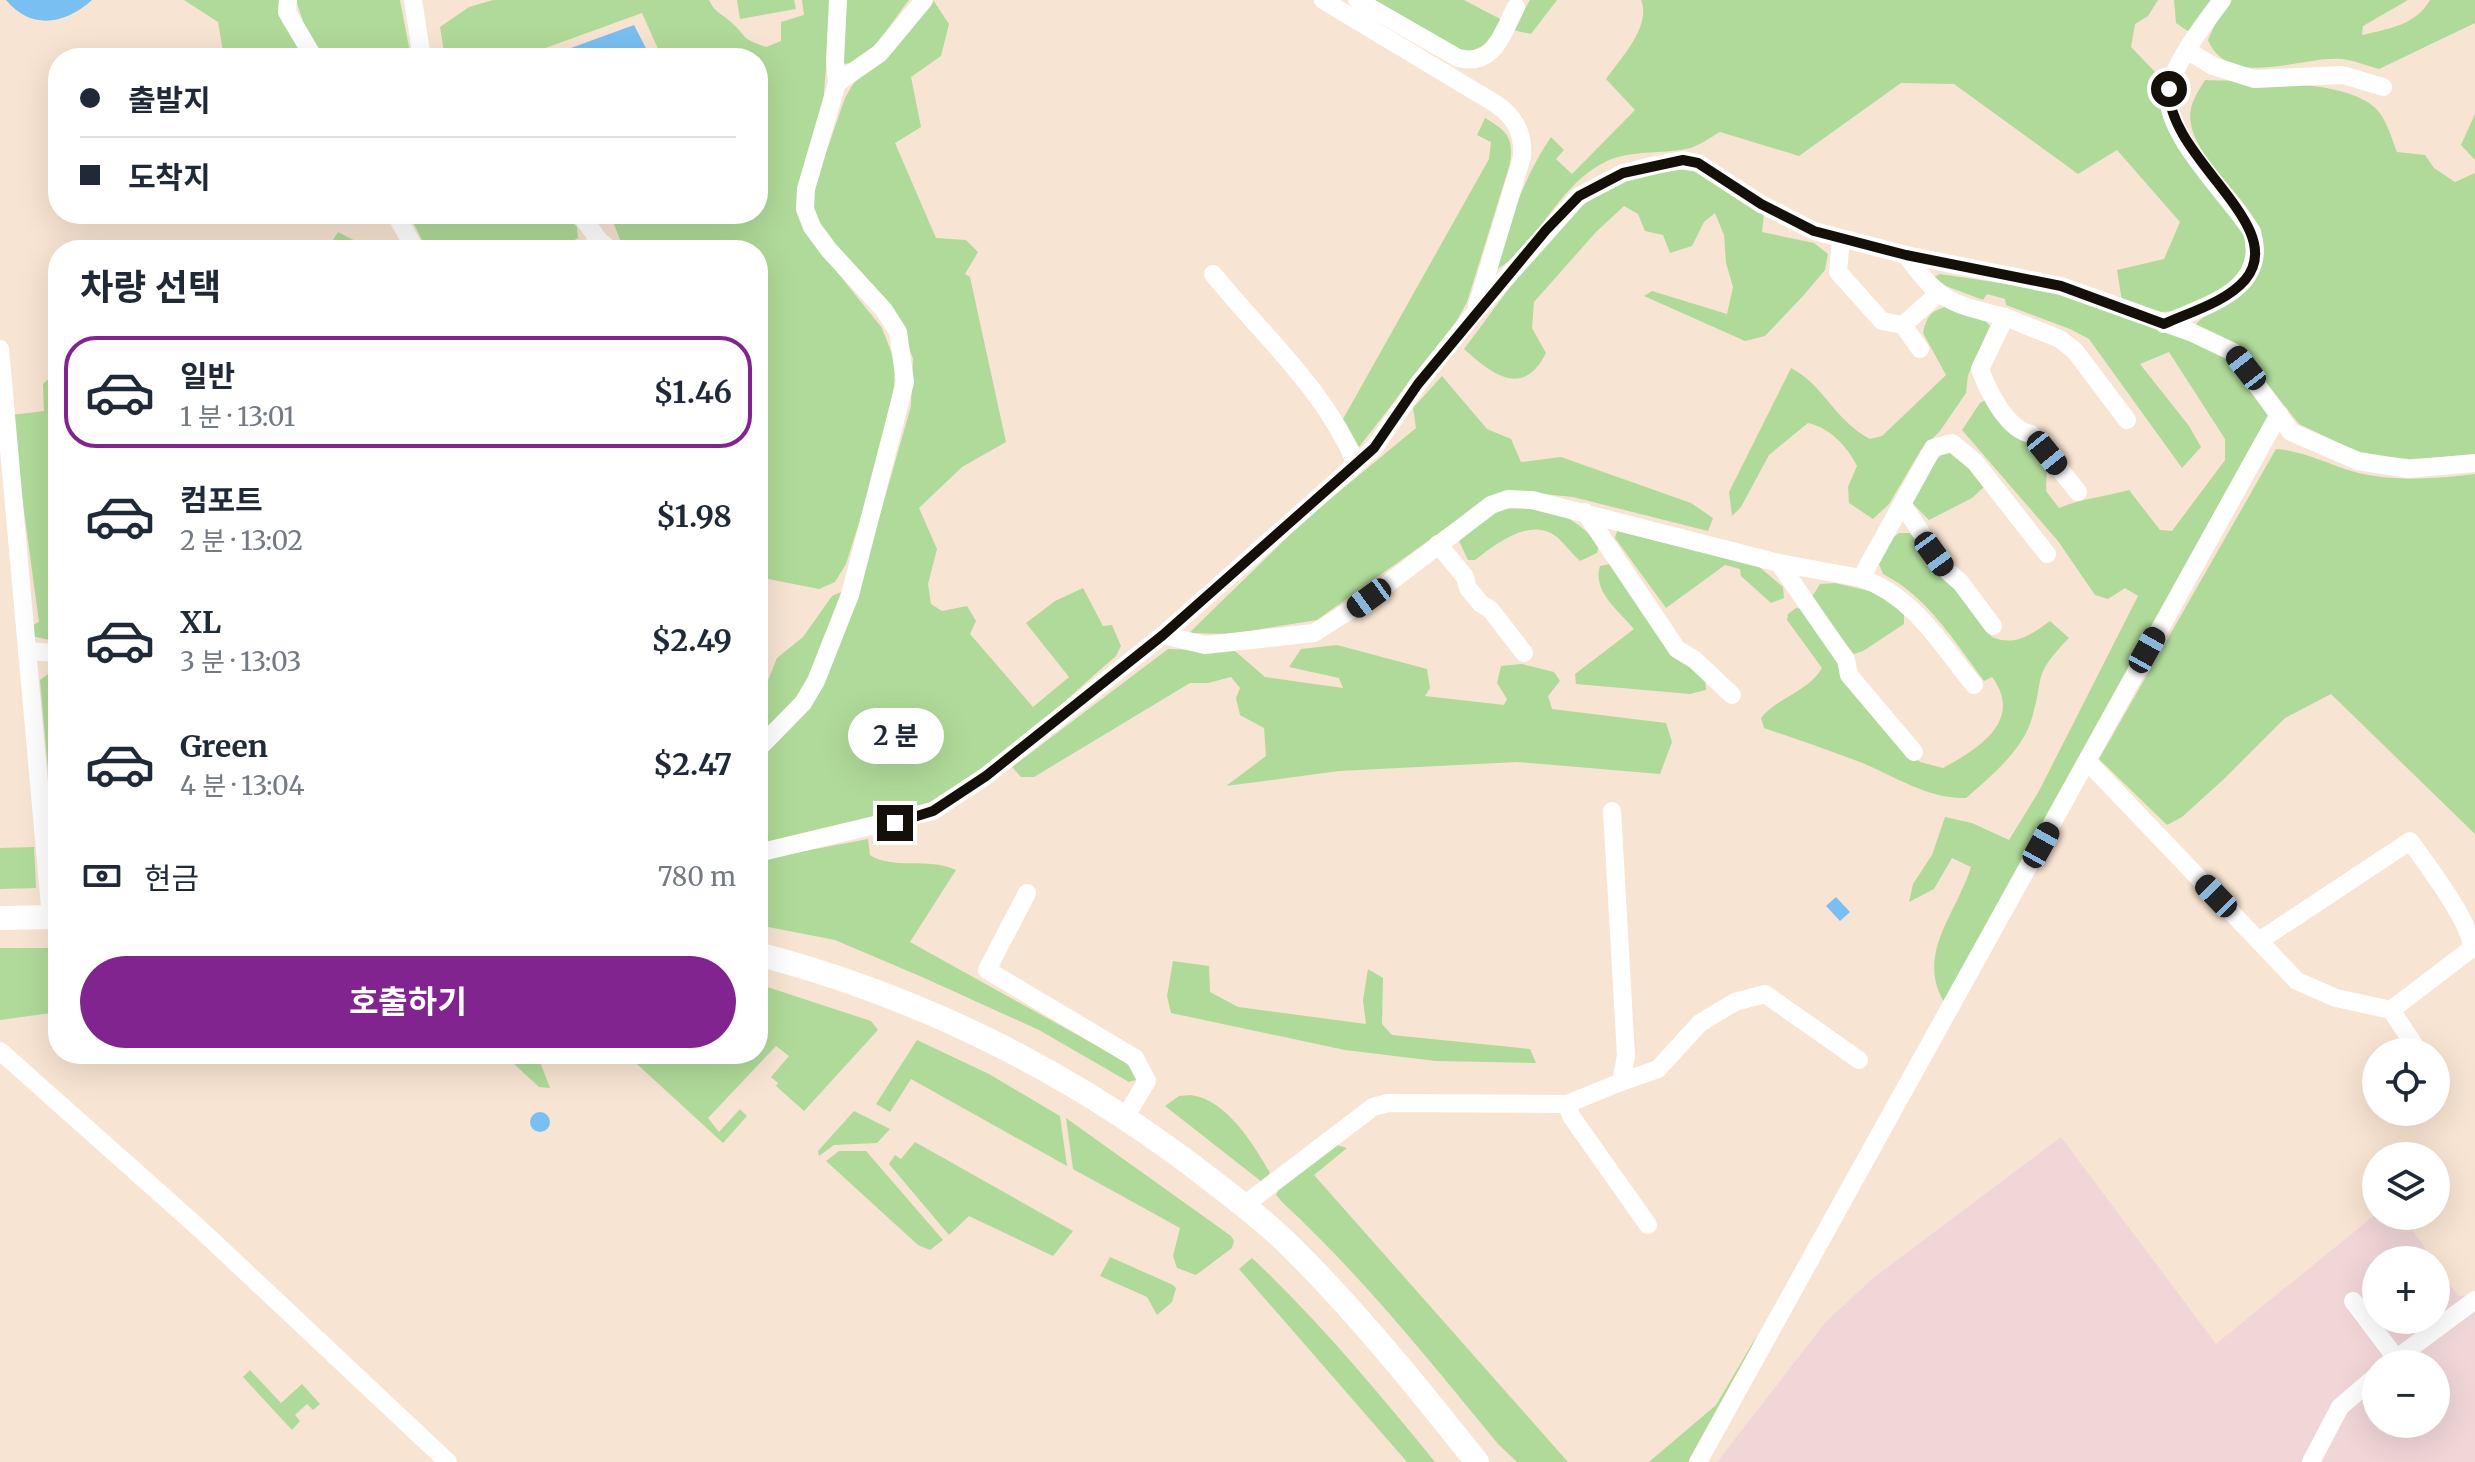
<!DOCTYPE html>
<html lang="ko">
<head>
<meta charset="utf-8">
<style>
  :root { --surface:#fff; --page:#f2f2f3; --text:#1f2937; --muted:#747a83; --line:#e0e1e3; --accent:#812490 }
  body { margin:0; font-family:Merriweather,"Noto Sans KR",serif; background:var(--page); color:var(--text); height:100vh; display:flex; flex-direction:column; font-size:30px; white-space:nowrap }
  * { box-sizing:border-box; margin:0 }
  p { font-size:26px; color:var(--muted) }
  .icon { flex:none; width:44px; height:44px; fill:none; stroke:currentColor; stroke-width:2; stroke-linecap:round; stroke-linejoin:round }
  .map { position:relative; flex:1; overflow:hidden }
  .side { position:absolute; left:48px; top:240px; width:720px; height:824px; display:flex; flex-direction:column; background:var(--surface); border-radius:32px; box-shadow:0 8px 32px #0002 }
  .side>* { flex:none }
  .banner { position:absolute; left:48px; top:48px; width:720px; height:176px; border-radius:32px; box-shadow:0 8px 32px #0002; display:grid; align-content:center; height:176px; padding:0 32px; background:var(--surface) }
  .buttons { position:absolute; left:2362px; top:1038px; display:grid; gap:16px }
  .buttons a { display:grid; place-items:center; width:88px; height:88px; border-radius:50%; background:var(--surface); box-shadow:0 8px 32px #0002; font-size:40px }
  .end { position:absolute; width:36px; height:36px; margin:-18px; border:10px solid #150f09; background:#fff; box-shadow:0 0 0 4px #fff }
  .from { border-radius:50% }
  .bubble { position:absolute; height:56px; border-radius:28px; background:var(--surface); box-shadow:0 8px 32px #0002; font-size:26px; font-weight:700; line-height:56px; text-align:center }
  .car { position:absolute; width:24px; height:48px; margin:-24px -12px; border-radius:10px; box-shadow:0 0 6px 2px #0007; background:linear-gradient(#222 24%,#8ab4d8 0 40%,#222 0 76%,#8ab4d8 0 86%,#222 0) }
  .banner b { display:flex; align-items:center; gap:28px; height:76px; font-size:30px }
  .banner b+b { border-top:2px solid var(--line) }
  .banner i { width:20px; height:20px; background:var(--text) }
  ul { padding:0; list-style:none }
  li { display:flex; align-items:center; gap:24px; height:112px; margin:0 16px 12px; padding:0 16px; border:4px solid transparent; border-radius:32px }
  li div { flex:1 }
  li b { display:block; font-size:30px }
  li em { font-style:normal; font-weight:700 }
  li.active { border-color:var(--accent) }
  li>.icon { width:72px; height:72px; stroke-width:1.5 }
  h2 { padding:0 32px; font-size:36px; line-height:96px }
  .pay { display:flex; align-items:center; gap:20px; height:88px; padding:0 32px; font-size:30px }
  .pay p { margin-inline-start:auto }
  .button { display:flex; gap:16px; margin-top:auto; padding:16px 32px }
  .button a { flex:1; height:92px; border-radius:48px; background:var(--accent); color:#fff; font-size:32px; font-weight:700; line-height:92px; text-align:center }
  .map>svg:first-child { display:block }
  .education { fill:#f1d6d8; fill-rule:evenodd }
  .green { fill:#b0da99 }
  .water { fill:#7abff1 }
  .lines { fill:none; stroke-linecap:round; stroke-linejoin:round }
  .minor { stroke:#fff; stroke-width:18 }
  .tertiary { stroke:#fff; stroke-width:24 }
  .route { stroke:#150f09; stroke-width:10 }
</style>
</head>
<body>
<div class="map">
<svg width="2475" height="1462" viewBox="0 0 2475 1462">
  <rect width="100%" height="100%" fill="#f8e4d2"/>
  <path class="education" d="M 2061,1137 L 2216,1344 L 2376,1214 L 2403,1216 L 2433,1260 L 2376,1260 L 2376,1320 L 2436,1320 L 2436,1264 L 2458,1296 L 2475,1295 L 2475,1462 L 1717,1462 L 1825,1323 L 1872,1279 ZM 2376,1364 L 2436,1364 L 2436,1424 L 2376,1424 Z"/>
  <g class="green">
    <polygon points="184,0 280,0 282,22 306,58 224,58 218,22"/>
    <polygon points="296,0 400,0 411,58 322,58 308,37"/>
    <path d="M 493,0 L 709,0 C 715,13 721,13 731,22 C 749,38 738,37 766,47 L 781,41 L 781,22 L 804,15 L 802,0 L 831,0 L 823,107 L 798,186 L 797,208 L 829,262 L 882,328 L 895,362 L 894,387 L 875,472 L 846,564 L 835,582 L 819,589 L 758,577 L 758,250 L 624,250 L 610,214 L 758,214 L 758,58 L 662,58 L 642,13 L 518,58 L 445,58 L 440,27 L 469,7 Z"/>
    <polygon points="737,0 794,0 796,9 740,19"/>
    <path d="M 844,0 L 909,0 C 893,19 870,63 844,64 Z"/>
    <path d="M 933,0 L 949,24 L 941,56 L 911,77 L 921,127 L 895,143 L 936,238 L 966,240 L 978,252 L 965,274 L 970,277 L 1006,442 L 962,467 L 919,508 L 937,549 L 928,584 L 931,604 L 942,611 L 967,606 L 976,621 L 970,634 L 1033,707 L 1069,677 L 1026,623 L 1055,601 L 1083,588 L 1103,626 L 1112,625 L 1121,646 L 1116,656 C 1057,706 992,775 921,806 L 758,846 L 758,759 L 806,710 L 855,603 L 911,406 L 913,359 L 905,336 L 837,250 L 812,211 L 814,187 L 845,98 L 853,84 Z"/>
    <path d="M 1366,0 L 1464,0 L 1504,21 C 1493,39 1484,50 1462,52 Z"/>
    <polygon points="1530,0 1557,0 1531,34 1513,30"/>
    <path d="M 1641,0 L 2158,0 L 2148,16 L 2135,24 L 2131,47 L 2160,77 L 2161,94 L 2247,235 L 2251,266 C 2226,288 2195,312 2160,312 C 2148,311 2133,304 2122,301 L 2117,270 L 2164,259 L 2180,222 L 2117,150 L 2078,174 L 1954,84 L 1901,83 L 1799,156 L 1720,132 C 1709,138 1698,147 1686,149 C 1661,154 1631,150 1607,161 C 1556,185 1538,247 1497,269 C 1507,225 1525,175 1551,137 L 1564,150 L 1556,159 L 1572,174 L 1635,110 L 1606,79 C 1620,59 1652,26 1641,0 Z"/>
    <polygon points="2174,0 2212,0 2192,34 2176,23"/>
    <path d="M 2232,0 L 2408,0 L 2363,26 L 2362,35 C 2388,29 2416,25 2430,0 L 2475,0 L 2475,23 L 2379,69 C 2368,66 2358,62 2348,60 C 2310,51 2231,94 2208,40 L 2217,20 Z"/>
    <path d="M 2205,80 C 2246,82 2353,78 2379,112 C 2387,122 2392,139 2397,152 L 2425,155 L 2434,168 L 2455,182 L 2475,173 L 2475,455 L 2409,459 L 2362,454 L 2299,424 L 2241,351 L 2195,326 C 2202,315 2214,312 2224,305 C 2235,297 2256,277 2261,264 C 2282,211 2180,161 2191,108 C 2193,99 2200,88 2205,80 Z"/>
    <polygon points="2475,114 2475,160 2461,145"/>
    <path d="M 1485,118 C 1507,131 1514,137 1510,164 L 1467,302 L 1456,322 L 1359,447 L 1343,419 L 1489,159 L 1491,142 L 1477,135 Z"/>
    <path d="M 1667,169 L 1699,171 L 1764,214 L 1762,232 L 1814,243 L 1828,254 L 1825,270 L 1803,296 L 1765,336 L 1745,341 L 1644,296 L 1652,291 L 1727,314 L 1733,287 L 1726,263 L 1724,235 L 1715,213 L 1704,222 L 1692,246 L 1670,253 L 1663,235 L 1645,231 L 1638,214 L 1624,206 L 1596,232 L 1534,302 L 1532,328 L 1546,353 C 1523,399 1492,374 1464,349 C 1502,299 1539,242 1587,202 C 1610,183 1640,176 1667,169 Z"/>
    <polygon points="409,214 564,214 577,227 578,238 557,250 427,250"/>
    <polygon points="338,232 373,250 374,250 327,250"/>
    <path d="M 1940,274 L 2048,290 L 2231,355 L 2273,415 L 1948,1008 C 1912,958 1956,915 1971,867 L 1952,858 L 1934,889 L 1909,902 L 1913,884 L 1932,855 L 1945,817 L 1972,823 L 2009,840 L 2039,791 L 2138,596 L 2125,588 L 2108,599 L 2095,595 L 2058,541 L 1962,430 L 1980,403 L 1989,398 L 2047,466 L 2046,491 L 2059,508 C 2082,498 2105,497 2129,490 L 2160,530 L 2172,531 L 2225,460 L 2225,439 L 2169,352 L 2140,364 L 2189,426 L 2201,447 L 2182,468 L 2089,339 L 2070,329 L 2006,305 L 2005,299 L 1987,294 L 1983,300 L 1946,286 L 1934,277 Z"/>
    <path d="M 1949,306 L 1981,316 L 1990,326 L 1968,375 L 1966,393 L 1940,431 L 1921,450 L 1889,504 L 1873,519 L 1849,503 L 1848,487 L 1857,466 C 1847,446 1830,428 1808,423 L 1769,455 L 1741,507 L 1732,516 L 1729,492 L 1791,368 C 1824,385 1834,420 1870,439 L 1882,436 L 1946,375 L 1923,333 C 1927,315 1932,310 1949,306 Z"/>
    <polygon points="55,360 58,360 58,642 32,636 31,626 39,622 11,415 44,411 43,384 52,376"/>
    <polygon points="1442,376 1487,429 1511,439 1521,462 1561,457 1691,503 1713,518 1708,531 1573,497 1533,493 1491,496 1317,620 1230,634 1189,633 1306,519 1416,428 1413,408"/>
    <path d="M 2276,449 C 2305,451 2327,464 2355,472 C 2393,482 2436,479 2475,474 L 2475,834 L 2331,694 L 2285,718 L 2224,779 L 2182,817 L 2167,825 L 2099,759 Z"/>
    <polygon points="1945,451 1956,451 1984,487 1972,498 1929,520 1910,501 1934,462"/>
    <path d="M 1509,506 C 1548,505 1574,516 1599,544 L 1597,553 L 1580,561 C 1572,554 1565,544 1557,537 C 1530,516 1496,544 1475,560 L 1468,560 L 1459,541 L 1493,513 Z"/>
    <polygon points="1624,529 1757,565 1783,587 1784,598 1771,603 1741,576 1740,569 1725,565 1666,608 1615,538 1617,531"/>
    <path d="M 1899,533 L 1910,533 L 1922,545 L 1992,637 C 2015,647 2032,634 2050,621 L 2069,638 C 2030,678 2046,675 2031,721 C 2021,752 1990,777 1966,798 C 1927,799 1895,776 1860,762 C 1828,750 1796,739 1764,728 L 1761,718 C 1778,697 1808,692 1822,668 L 1787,620 L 1788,614 L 1796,608 L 1805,609 L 1887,730 L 1920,762 L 1943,768 C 1976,750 2025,721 1992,677 L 1984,681 C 1955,642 1927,596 1883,574 L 1879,564 L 1890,540 Z"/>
    <path d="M 1610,564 L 1705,679 L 1706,690 L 1690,694 L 1576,684 L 1575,674 L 1634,629 C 1618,610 1592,591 1600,566 Z"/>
    <polygon points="1835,583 1878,593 1904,613 1904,624 1863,651 1854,654 1817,609 1812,597 1820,584"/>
    <polygon points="841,592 834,619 806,687 758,737 758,705 777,658 803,637 832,596"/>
    <polygon points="1337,645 1427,669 1430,688 1425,696 1504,705 1507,699 1497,683 1501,666 1522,664 1554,672 1560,681 1548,696 1552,709 1666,723 1672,742 1660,774 1517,762 1339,771 1226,786 1266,756 1264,728 1240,715 1236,698 1240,688 1231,677 1208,683 1190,683 1034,777 1021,777 1012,767 1168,649 1235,651 1265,677 1343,688 1339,678 1289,667 1301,649"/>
    <polygon points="58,667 58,881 40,680"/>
    <path d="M 868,839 L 870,855 C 891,870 929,857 956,870 L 910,942 L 1119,1058 L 1136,1071 L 1139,1079 L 1129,1082 L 1039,1030 L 922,977 L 835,940 L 758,925 L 758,860 Z"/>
    <polygon points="34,847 36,888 0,889 0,848"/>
    <polygon points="0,948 58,948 58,1012 0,1020"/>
    <polygon points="1173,961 1209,966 1210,992 1238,1007 1366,1024 1363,1000 1368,969 1383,978 1382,1024 1392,1035 1530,1049 1536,1063 1436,1061 1345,1050 1171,1013 1167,996"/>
    <polygon points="758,984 871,1021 878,1030 804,1111 776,1086 778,1083 771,1077 789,1056 776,1046 708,1118 719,1132 740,1109 747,1116 723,1143 626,1054 758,1054"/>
    <polygon points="917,1040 989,1074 1060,1116 1067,1166 911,1079 890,1112 876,1104"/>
    <polygon points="503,1054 537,1054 550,1088 539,1087"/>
    <path d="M 1191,1095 C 1227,1100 1253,1144 1270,1173 L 1262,1182 L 1165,1106 L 1179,1096 Z"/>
    <polygon points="854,1111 890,1129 877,1143 834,1145 819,1156 818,1151"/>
    <polygon points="1066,1118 1231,1236 1234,1241 1232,1248 1196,1275 1177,1268 1173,1256 1180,1228 1073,1169"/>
    <polygon points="915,1142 1073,1231 1053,1256 969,1216 949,1235 889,1164 895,1155 901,1159"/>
    <path d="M 1337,1145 L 1347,1148 L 1314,1175 L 1568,1462 L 1517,1462 L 1498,1444 C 1429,1360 1362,1276 1282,1202 L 1276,1195 L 1280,1186 Z"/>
    <polygon points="839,1151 866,1151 943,1240 930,1250 918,1245 826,1161"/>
    <polygon points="1110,1257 1173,1285 1176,1288 1172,1302 1157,1315 1147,1297 1100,1276"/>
    <path d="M 1252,1258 C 1319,1321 1377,1391 1435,1462 L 1407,1462 L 1239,1269 Z"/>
    <polygon points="1756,1337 1735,1387 1689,1462 1649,1462 1716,1405"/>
    <polygon points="250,1370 281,1403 302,1384 320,1404 313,1410 307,1404 295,1415 300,1421 292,1430 243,1377"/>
  </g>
  <g class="water">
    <path d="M 6,0 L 92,0 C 64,25 31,30 6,0 Z"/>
    <polygon points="634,25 651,58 556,58 561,56 560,52"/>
    <polygon points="1836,897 1850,912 1840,921 1826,906"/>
    <circle cx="540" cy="1122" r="10"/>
  </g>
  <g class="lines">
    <g class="minor">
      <polyline points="288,0 287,12 314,58"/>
      <polyline points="413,0 422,58"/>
      <path d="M 1323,0 L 1496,104 C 1515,117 1524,133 1522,157 L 1477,306"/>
      <path d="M 1357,0 L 1458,58 C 1494,67 1502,34 1516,7"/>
      <polyline points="2188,51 2213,66 2254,79 2343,75 2383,87"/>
      <polyline points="837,83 880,53 924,0"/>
      <polyline points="395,214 416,250"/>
      <polyline points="580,214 606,250"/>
      <polyline points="1841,239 1838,272 1882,321 1903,325 1920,349"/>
      <polyline points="582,250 604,244"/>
      <path d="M 1906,255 C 1940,302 1949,303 2005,317 L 1980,369 C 1988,391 2007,430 2031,434 L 2078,492"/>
      <path d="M 1213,274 C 1263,336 1325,389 1356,464"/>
      <polyline points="2005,317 2060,339 2075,351 2127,420"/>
      <path d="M 2164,324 C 2206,305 2269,290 2252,232 C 2231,197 2162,133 2169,91 C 2174,62 2204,24 2222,0"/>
      <polyline points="1903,325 1938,294"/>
      <polyline points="0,349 51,917"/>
      <polyline points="1903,505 1944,568 1961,583 1993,626"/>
      <polyline points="1585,512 1677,649 1695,660 1732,695"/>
      <polyline points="1438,544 1465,577 1468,588 1481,604 1490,609 1524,653"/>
      <polyline points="1779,563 1846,660 1849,675 1914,752"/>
      <path d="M 1861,578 C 1913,596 1940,643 1974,685"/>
      <polyline points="1163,635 1205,645 1314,633 1369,598 1491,505 1508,499 1532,500 1779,563 1861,578 1933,448 1952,443 1975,462 2047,554"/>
      <polyline points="27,651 58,653"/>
      <polyline points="758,749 803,703 816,681 850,595 905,382 898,332 884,310 829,250 812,227 805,209 806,189 837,83 835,61 838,0"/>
      <polyline points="2087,761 2297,981 2336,998 2391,1010 2419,1052"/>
      <polyline points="758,853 933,811 986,776 1163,635 1374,448 1418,384 1474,314 1579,196 1623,173 1656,165 1683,160 1698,163 1761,204 1814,231 1906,255 2061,286 2193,333 2233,352 2291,432 2358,461 2408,469 2475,463"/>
      <polyline points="1027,893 987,970 1135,1058 1147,1081 1125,1117"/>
      <path d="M 2259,941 L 2410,841 C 2425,862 2475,927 2471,949 L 2391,1010"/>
      <polyline points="0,1051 200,1229 448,1462"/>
      <polyline points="1621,1082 1658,1069 1700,1023 1735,1002 1765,994 1859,1060"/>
      <polyline points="1567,1104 1571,1116 1648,1225"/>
      <polyline points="1243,1206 1373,1107 1388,1103 1567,1104 1621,1082 1626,1056 1612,811"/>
      <polyline points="2353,1301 2396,1358"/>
      <polyline points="2389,1364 2475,1300"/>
      <polyline points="1698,1462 2279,414"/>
      <polyline points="2311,1462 2340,1407 2376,1376"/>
    </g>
    <g class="tertiary">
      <polyline points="0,918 58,917"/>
      <path d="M 758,954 C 923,997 1077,1075 1211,1180 C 1238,1201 1266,1222 1290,1246 C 1358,1313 1418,1388 1477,1462"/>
    </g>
  </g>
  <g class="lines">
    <path class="route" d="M 895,823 L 933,811 L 986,776 L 1163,635 L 1374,448 L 1418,384 L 1546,230 L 1579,196 L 1623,173 L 1683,160 L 1698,163 L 1761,204 L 1814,231 L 1906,255 L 2061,286 L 2164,324 C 2190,312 2226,302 2245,280 C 2291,226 2167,158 2169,89"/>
  </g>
</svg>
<div class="buttons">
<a><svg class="icon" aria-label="locate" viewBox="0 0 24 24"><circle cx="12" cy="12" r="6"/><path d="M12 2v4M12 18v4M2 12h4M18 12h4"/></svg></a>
<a><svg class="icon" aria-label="layers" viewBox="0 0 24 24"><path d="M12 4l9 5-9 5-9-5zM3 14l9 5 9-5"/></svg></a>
<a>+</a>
<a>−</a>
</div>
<i class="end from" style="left:2169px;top:89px"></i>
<i class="end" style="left:895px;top:823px"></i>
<div class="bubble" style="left:848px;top:708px;width:96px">2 분</div>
<i class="car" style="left:2246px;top:368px;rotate:322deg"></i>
<i class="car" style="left:2047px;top:453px;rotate:141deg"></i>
<i class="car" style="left:1934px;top:554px;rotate:144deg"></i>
<i class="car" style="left:1369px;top:598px;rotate:234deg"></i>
<i class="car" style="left:2147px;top:650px;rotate:29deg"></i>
<i class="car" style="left:2041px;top:845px;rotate:29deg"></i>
<i class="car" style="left:2216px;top:896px;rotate:316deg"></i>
<div class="banner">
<b><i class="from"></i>출발지</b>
<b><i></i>도착지</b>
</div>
<section class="side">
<h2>차량 선택</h2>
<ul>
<li class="active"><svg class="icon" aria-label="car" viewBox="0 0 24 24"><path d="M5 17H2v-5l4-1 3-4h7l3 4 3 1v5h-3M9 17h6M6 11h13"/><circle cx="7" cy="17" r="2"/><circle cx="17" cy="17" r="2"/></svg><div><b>일반</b><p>1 분 · 13:01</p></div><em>$1.46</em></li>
<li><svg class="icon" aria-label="car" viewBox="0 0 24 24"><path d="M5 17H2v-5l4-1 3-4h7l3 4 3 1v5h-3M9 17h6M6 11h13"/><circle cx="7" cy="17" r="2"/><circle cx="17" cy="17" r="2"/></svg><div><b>컴포트</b><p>2 분 · 13:02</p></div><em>$1.98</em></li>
<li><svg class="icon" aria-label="car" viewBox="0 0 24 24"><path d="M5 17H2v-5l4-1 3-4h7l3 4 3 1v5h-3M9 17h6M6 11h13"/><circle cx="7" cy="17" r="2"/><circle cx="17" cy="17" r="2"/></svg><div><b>XL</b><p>3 분 · 13:03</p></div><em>$2.49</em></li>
<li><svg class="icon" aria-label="car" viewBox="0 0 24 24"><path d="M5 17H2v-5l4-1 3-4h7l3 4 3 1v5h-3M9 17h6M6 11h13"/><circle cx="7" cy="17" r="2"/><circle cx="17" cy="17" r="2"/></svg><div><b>Green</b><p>4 분 · 13:04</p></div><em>$2.47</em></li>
</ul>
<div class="pay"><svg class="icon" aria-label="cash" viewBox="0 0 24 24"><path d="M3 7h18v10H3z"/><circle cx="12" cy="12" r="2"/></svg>현금<p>780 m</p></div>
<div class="button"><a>호출하기</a></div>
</section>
</div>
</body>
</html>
